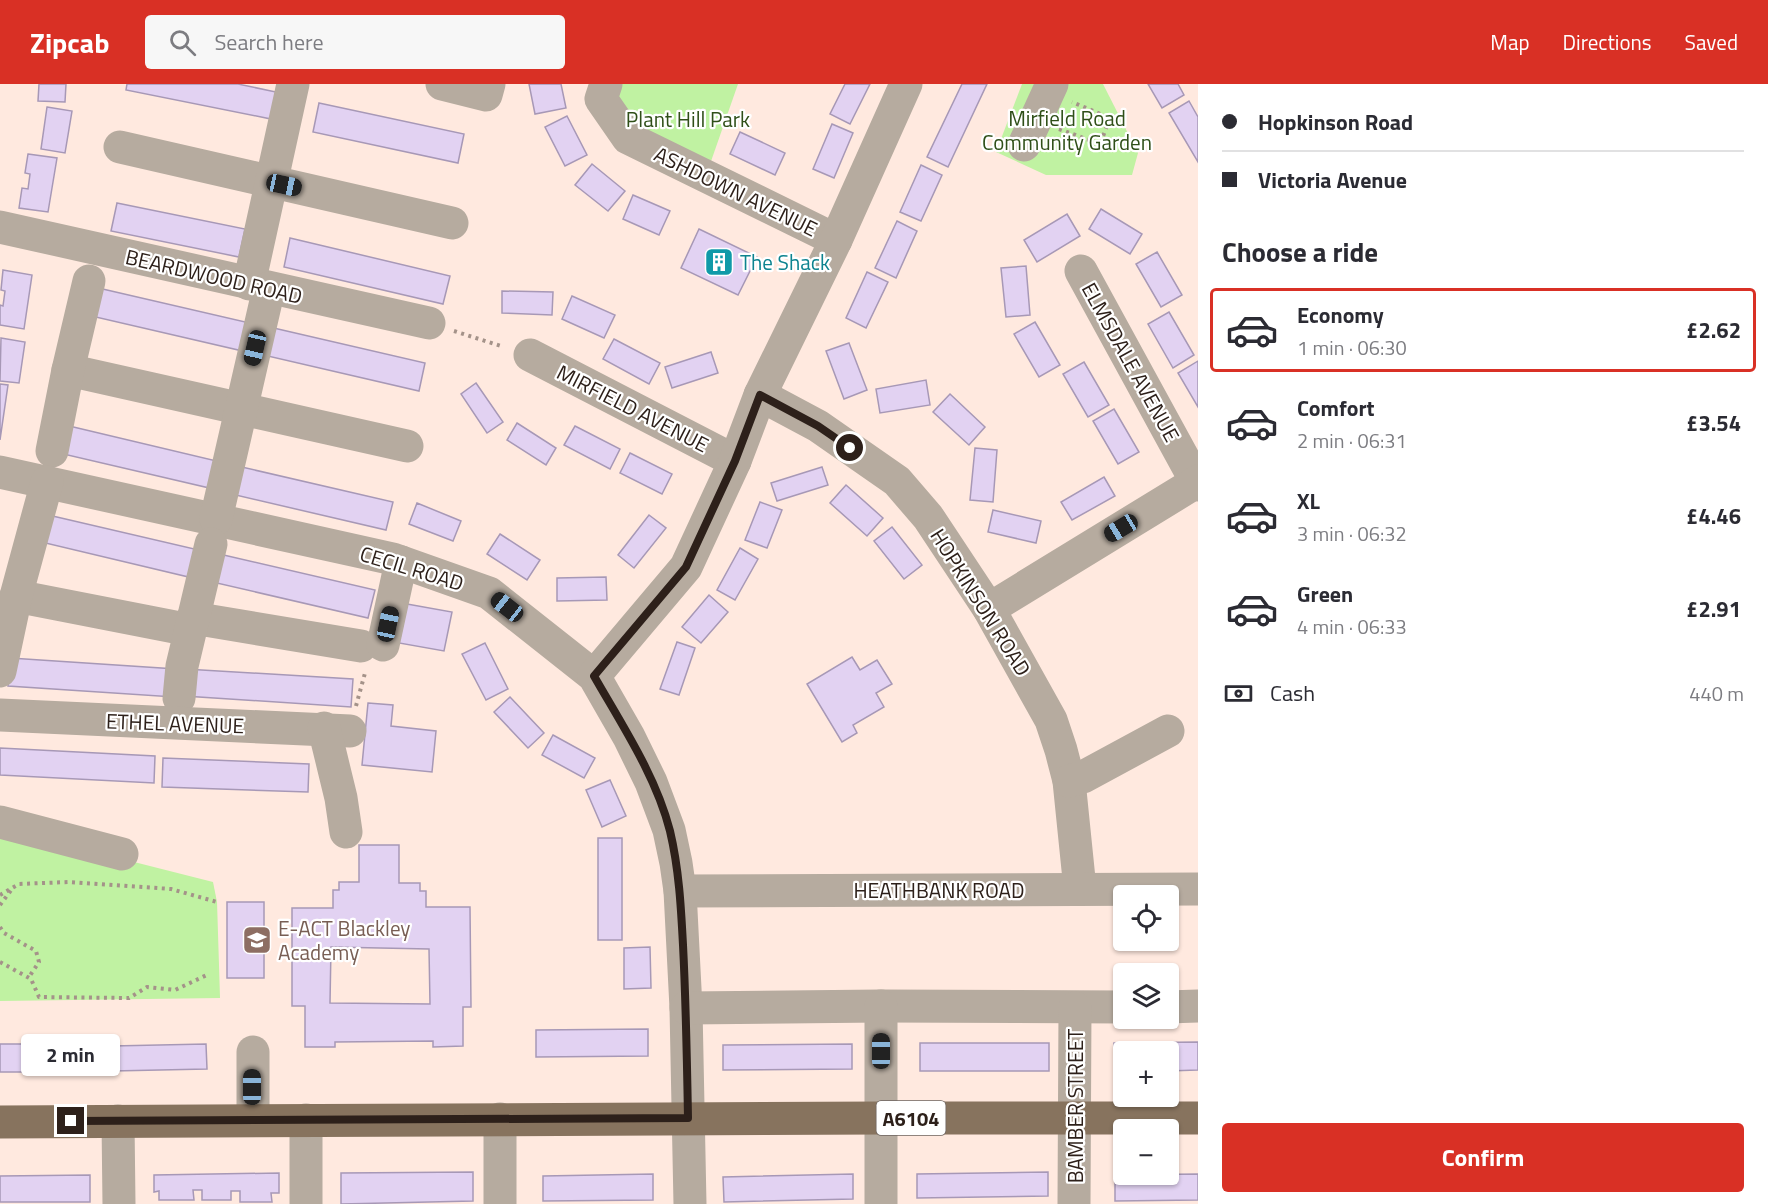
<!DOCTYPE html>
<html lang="en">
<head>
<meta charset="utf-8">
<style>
  :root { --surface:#fff; --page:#f7f7f7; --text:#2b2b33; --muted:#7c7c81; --line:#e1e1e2; --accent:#d93025 }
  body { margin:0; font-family:"Titillium Web",sans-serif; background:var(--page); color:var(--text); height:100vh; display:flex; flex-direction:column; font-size:22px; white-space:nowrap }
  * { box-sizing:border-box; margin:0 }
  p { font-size:20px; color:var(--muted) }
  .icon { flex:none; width:33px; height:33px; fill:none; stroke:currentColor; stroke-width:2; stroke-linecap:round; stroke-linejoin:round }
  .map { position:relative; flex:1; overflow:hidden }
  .sheet { display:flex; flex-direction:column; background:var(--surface); width:570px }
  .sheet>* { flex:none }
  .hud { display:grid; align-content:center; height:132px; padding:0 24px; background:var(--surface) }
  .fabs { position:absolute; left:1113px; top:801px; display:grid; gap:12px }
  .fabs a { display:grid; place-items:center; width:66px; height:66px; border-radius:6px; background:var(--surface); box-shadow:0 2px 4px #0004; font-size:30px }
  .end { position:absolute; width:27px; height:27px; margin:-14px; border:8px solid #2d201a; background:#fff; box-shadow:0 0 0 3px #fff }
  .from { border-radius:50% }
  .bubble { position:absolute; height:42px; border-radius:6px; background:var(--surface); box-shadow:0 2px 4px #0004; font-size:20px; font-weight:700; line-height:42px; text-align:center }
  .car { position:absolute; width:18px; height:36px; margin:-18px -9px; border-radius:8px; box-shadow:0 0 4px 2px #0007; background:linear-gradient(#222 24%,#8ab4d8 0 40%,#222 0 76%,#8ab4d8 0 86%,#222 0) }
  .hud b { display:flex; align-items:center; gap:21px; height:57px; font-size:22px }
  .hud b+b { border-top:2px solid var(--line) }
  .hud i { width:15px; height:15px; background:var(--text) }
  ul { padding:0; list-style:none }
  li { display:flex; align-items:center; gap:18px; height:84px; margin:0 12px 9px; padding:0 12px; border:3px solid transparent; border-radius:6px }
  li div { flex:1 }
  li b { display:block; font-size:22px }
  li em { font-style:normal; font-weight:700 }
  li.active { border-color:var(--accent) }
  li>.icon { width:54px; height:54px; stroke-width:1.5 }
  h2 { padding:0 24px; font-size:27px; line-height:72px }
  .pay { display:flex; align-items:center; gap:15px; height:66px; padding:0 24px; font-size:22px }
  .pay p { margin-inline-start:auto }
  .action { display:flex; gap:12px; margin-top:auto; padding:12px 24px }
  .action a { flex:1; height:69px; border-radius:6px; background:var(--accent); color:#fff; font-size:24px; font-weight:700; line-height:69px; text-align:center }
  header { display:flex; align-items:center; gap:36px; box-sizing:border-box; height:84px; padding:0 30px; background:var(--accent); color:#fff }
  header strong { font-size:28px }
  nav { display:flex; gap:33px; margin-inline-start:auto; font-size:21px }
  .search { width:420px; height:54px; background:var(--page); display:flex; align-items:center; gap:15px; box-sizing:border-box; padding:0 21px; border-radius:6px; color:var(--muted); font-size:22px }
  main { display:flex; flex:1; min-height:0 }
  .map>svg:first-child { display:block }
  .green { fill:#c0f2a2 }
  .building { fill:#e2d2f2; stroke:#a798b6; stroke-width:1.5; fill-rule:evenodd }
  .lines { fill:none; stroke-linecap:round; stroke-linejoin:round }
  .path { stroke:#a49289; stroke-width:4; stroke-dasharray:3 4.5; stroke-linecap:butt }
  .minor { stroke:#b6ab9f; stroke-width:33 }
  .major { stroke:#87735e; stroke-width:33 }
  .route { stroke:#2d201a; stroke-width:8 }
  .labels { text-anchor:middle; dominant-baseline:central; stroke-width:4.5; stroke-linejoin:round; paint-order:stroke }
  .shield { fill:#fff; stroke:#6c635f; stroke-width:1.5 }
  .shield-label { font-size:20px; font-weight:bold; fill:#2d201a }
  .park-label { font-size:21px; fill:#2f4f18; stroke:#fff }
  .street-label { font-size:21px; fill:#2d201a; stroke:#fff }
  .culture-label { font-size:21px; fill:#0d838f; stroke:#fff; text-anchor:start }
  .education-label { font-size:21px; fill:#785e54; stroke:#fff; text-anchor:start }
</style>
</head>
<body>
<header>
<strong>Zipcab</strong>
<div class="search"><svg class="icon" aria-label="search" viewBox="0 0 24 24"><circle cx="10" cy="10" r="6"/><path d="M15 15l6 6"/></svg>Search here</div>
<nav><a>Map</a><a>Directions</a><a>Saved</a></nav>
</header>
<main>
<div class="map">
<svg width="1198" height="1120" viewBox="0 0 1198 1120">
  <rect width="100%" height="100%" fill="#ffe9df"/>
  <g class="green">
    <polygon points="622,0 738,0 709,83 638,50 617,16"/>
    <polygon points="1022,0 1103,0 1138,69 1132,91 1046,91 996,68"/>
    <polygon points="0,744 213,798 217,818 220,914 0,917"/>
  </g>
  <g class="building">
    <polygon points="39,0 66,0 65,18 38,17"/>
    <polygon points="127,0 238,0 276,8 271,35 126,6"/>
    <polygon points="529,0 561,0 566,24 535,30"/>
    <polygon points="845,0 870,0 850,40 830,30"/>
    <polygon points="962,0 987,0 948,83 927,73"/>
    <polygon points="1148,0 1178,0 1184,11 1162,24"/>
    <polygon points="1189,17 1198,33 1198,78 1169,29"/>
    <polygon points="319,19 464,50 458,79 313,48"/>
    <polygon points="47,23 72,27 65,69 41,65"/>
    <polygon points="567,32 587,71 565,82 545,43"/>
    <polygon points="832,40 853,49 834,94 813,85"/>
    <polygon points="740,48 785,69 775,91 730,70"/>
    <polygon points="28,70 57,74 48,128 19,124 22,104 28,105 30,90 25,89"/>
    <polygon points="592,80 625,107 608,127 575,101"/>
    <polygon points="921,81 942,91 921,137 900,128"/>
    <polygon points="633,111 670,127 659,151 623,135"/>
    <polygon points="117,119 245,145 239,173 111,147"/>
    <polygon points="1101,125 1142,150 1130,170 1089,145"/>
    <polygon points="1067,130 1080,152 1037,178 1024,156"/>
    <polygon points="897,137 917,147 896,194 875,184"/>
    <polygon points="699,145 757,173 738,211 681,184"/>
    <polygon points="290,154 450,192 443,220 284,183"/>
    <polygon points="1157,168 1182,211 1161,223 1136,180"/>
    <polygon points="1026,182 1030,231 1006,233 1001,184"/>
    <polygon points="3,186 32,191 24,245 0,241 0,221 3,222 5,207 1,206"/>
    <polygon points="867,188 888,198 866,244 846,234"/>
    <polygon points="94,203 254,240 247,268 87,231"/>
    <polygon points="502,207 553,208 552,231 502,229"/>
    <polygon points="572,212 615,231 604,254 562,235"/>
    <polygon points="1169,228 1194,271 1173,284 1148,240"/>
    <polygon points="1035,238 1060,281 1039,293 1014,250"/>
    <polygon points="265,242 425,279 419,307 259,270"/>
    <polygon points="1,254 25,258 19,299 0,297"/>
    <polygon points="614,255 660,279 649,300 603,275"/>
    <polygon points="849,259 867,306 844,315 826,267"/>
    <polygon points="711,268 718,289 672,304 665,283"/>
    <polygon points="1198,277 1198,323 1178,289"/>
    <polygon points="1084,278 1109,321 1088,333 1063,290"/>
    <polygon points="926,296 930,321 880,329 876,305"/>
    <polygon points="476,299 503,338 487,349 461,310"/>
    <polygon points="0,300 8,301 0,356"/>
    <polygon points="950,310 985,343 969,361 933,328"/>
    <polygon points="1114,325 1139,368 1118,380 1093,337"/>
    <polygon points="517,339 556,364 546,381 507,356"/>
    <polygon points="65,341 225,379 218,406 59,369"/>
    <polygon points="575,342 620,365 610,385 564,361"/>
    <polygon points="975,364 997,366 993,418 970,416"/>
    <polygon points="630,369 672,390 662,410 620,389"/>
    <polygon points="233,381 393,418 386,446 227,409"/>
    <polygon points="822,383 828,401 777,417 771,399"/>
    <polygon points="1104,393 1115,412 1072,436 1061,418"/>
    <polygon points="846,401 883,434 867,452 830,419"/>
    <polygon points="760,418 782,426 767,464 745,456"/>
    <polygon points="417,419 461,437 453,457 409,440"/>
    <polygon points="993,426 1041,437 1036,459 988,448"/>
    <polygon points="44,430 203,467 197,495 37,457"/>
    <polygon points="649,431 666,444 634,484 618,471"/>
    <polygon points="892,443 922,481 904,495 874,457"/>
    <polygon points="500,450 540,476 527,496 487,470"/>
    <polygon points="740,464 758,475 735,516 717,506"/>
    <polygon points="215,469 375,506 368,534 208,497"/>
    <polygon points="606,493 607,516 557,517 557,494"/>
    <polygon points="709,511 728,528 701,559 682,543"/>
    <polygon points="407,520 452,528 444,567 399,559"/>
    <polygon points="677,558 695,564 679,611 660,605"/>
    <polygon points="485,559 508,605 486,616 462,570"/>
    <polygon points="852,573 860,586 877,576 892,600 876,609 884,623 853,641 857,649 842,658 807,600"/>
    <polygon points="10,574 176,585 174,613 8,602"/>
    <polygon points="185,585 353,595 351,623 184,612"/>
    <polygon points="510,613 544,649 528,664 494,628"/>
    <polygon points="368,619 393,621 391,642 436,647 432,688 362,681"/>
    <polygon points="553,651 595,674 584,694 542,671"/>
    <polygon points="0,664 155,672 154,699 0,691"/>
    <polygon points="163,674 309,680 308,708 162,703"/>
    <polygon points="610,696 626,732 602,743 586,706"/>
    <rect x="598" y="754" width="24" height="102"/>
    <path d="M 359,761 L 399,761 L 399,799 L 420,799 L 420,807 L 426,807 L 426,823 L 470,823 L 471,923 L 463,923 L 463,962 L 433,963 L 433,957 L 335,958 L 335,963 L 305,963 L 305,922 L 292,922 L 292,824 L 333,824 L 333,806 L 339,806 L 339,798 L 359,798 ZM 331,863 L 429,865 L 430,920 L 330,919 Z"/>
    <rect x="227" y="818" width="37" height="76"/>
    <polygon points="650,863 651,904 624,905 624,864"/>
    <polygon points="648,945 648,972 536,973 536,946"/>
    <polygon points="1198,958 1198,986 1168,987 1168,968 1124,968 1124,987 1114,987 1114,959"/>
    <rect x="920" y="959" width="129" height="28"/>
    <rect x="0" y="960" width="54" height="28"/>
    <polygon points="206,960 207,985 65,988 65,963"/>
    <polygon points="852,960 852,985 723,986 723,961"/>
    <polygon points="473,1088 473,1117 341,1120 341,1089"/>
    <polygon points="1048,1088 1048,1112 917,1114 917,1090"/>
    <polygon points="279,1089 279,1109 271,1109 272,1118 240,1118 240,1107 231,1107 231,1116 202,1116 202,1106 193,1106 194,1116 159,1116 159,1107 154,1108 154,1091"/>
    <polygon points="653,1090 653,1116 543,1117 543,1092"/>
    <polygon points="853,1090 853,1115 724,1118 723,1093"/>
    <polygon points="1198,1090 1198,1116 1115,1117 1115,1091"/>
    <polygon points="90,1091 90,1118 0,1118 0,1092"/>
  </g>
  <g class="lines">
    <g class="path">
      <polyline points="1059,45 1100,60 1110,34 1072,18"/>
      <polyline points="454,247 504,263"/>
      <polyline points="356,622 365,589"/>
      <polyline points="0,811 19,800 68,798 171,805 217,818"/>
      <polyline points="0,821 12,805"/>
      <polyline points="0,843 4,849 36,867 39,878 29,893"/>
      <polyline points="0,878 31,895 39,913 129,914 147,903 175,906 209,890"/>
    </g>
    <g class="minor">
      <polyline points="442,0 486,11 489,0"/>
      <polyline points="606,0 601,15 628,54 836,156"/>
      <polyline points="1024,61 1052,0"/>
      <polyline points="120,63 452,139"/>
      <polyline points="0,143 429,239"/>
      <polyline points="1081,187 1198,401"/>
      <polyline points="249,200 293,0"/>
      <polyline points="530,271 735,377"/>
      <polyline points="68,286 407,362"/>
      <polyline points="760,311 818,342 897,397 928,433 989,525 1051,636 1061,666 1069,697 1080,805"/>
      <polyline points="52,367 68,286 89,197"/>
      <polyline points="0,388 393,475 489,509 594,592 629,653 651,698 669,746 676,779 680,807 686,924 690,1120"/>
      <polyline points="216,435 269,204"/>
      <polyline points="16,512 190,546"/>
      <polyline points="989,525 1198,397"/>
      <polyline points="193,534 361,562"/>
      <polyline points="383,561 401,478"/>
      <polyline points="0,587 16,512 47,398"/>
      <polyline points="594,592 686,483 735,377 760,311 836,156 906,0"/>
      <polyline points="179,614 182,582 211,460"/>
      <polyline points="0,631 350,647"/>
      <polyline points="324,644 341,714 346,748"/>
      <polyline points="1069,697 1083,693 1168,647"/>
      <polyline points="0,738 122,770"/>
      <polyline points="680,807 1198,805"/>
      <polyline points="1168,923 1198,922"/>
      <polyline points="686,924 881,922 1124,923"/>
      <polyline points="253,968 253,1036"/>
      <polyline points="500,1035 500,1120"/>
      <polyline points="306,1036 306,1120"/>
      <polyline points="118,1037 119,1120"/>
      <polyline points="881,1120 881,922"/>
      <polyline points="1074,1120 1075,924"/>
    </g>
    <polyline class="major" points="0,1038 882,1034 1198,1034"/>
  </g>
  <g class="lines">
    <path class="route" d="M 71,1037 L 688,1034 C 687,976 686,919 683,861 C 681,823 679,785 670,747 C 656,692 622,641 594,592 L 686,483 L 735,377 L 760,311 L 818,342 L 850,364"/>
  </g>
  <defs>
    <g id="building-square" transform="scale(1.5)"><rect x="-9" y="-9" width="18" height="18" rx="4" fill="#0f9aa8" stroke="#fff"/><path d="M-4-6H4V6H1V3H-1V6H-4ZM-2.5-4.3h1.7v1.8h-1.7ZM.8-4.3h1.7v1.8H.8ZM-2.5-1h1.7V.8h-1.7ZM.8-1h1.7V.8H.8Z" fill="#fff"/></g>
    <g id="school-square" transform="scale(1.5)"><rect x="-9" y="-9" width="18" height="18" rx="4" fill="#8d6e63" stroke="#fff"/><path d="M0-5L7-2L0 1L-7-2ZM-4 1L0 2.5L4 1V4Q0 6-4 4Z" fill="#fff"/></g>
  </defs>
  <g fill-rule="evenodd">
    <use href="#building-square" x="719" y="178"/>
    <use href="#school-square" x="257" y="856"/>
  </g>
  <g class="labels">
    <rect class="shield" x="876.5" y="1017" width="69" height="34" rx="4.5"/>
    <g class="shield-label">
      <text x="911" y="1034">A6104</text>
    </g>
    <g class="park-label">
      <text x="1067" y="34">Mirfield Road<tspan x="1067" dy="24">Community Garden</tspan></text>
      <text x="688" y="35">Plant Hill Park</text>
    </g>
    <g class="street-label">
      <text transform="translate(736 107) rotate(26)">ASHDOWN AVENUE</text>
      <text transform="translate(214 192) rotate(13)">BEARDWOOD ROAD</text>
      <text transform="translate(1131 278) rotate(61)">ELMSDALE AVENUE</text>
      <text transform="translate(633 324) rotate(27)">MIRFIELD AVENUE</text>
      <text transform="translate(412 484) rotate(17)">CECIL ROAD</text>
      <text transform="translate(981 518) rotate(58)">HOPKINSON ROAD</text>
      <text transform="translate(175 639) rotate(2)">ETHEL AVENUE</text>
      <text x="939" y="806">HEATHBANK ROAD</text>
      <text transform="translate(1075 1022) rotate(-90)">BAMBER STREET</text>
    </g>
    <g class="culture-label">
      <text x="740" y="178">The Shack</text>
    </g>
    <g class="education-label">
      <text x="278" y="844">E-ACT Blackley<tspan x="278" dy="24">Academy</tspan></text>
    </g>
  </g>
</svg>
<div class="fabs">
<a><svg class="icon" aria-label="locate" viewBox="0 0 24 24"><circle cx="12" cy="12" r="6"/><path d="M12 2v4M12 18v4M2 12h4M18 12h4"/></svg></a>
<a><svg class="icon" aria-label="layers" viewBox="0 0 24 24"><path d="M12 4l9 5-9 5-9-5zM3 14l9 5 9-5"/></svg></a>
<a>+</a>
<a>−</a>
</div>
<i class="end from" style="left:850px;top:364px"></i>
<i class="end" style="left:71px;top:1037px"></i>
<div class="bubble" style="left:21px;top:950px;width:99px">2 min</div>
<i class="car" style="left:284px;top:101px;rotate:102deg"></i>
<i class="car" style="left:255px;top:264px;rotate:193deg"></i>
<i class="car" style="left:1121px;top:444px;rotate:239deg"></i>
<i class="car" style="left:507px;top:523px;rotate:308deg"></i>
<i class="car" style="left:388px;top:540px;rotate:12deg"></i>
<i class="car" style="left:881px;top:967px;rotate:0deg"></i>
<i class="car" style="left:252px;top:1003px;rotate:0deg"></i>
</div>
<section class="sheet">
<div class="hud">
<b><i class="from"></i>Hopkinson Road</b>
<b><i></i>Victoria Avenue</b>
</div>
<h2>Choose a ride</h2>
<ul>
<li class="active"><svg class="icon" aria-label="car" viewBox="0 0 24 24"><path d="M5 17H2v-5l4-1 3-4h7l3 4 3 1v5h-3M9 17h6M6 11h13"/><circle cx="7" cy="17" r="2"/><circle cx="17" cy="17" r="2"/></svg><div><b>Economy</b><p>1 min · 06:30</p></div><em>£2.62</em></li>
<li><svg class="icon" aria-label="car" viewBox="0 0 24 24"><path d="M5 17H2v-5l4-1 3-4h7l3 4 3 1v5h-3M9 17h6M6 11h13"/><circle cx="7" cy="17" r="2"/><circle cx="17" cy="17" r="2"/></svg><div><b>Comfort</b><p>2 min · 06:31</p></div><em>£3.54</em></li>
<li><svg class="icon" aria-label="car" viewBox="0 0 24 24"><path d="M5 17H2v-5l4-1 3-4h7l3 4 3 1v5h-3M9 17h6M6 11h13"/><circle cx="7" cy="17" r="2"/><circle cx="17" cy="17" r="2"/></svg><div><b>XL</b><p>3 min · 06:32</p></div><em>£4.46</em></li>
<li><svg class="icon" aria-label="car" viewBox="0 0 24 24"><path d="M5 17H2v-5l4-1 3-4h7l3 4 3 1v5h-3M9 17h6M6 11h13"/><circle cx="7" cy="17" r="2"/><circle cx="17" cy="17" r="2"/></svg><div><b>Green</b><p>4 min · 06:33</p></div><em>£2.91</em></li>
</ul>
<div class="pay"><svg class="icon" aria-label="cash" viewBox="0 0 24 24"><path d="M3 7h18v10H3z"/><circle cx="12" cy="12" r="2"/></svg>Cash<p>440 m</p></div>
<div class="action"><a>Confirm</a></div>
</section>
</main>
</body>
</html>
